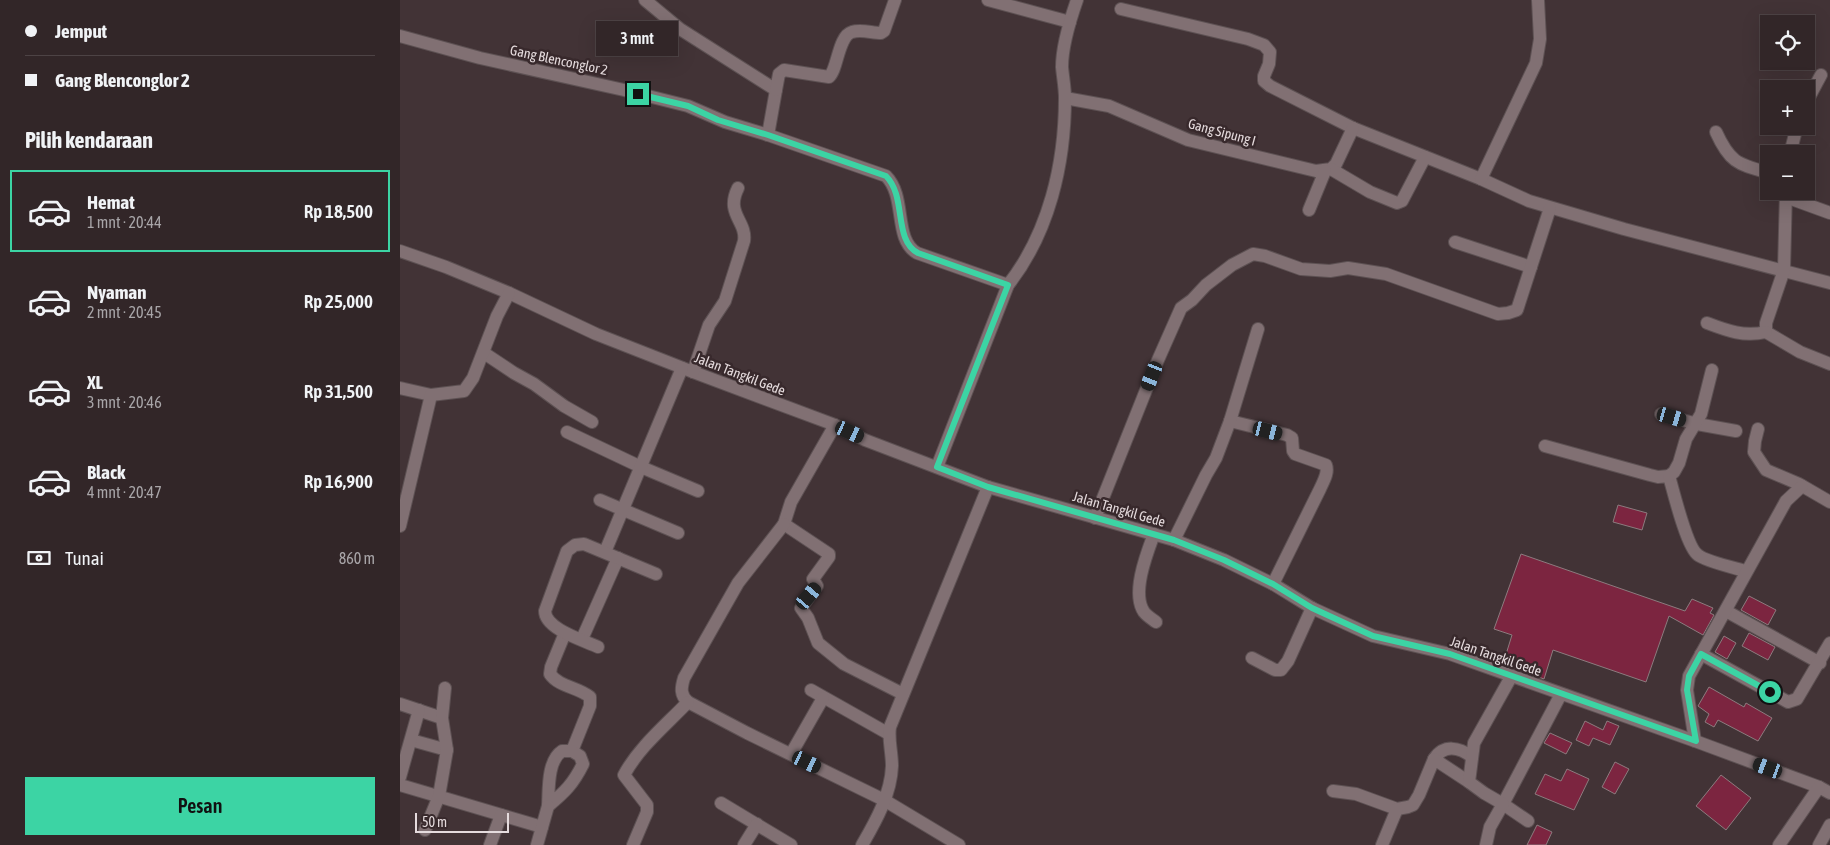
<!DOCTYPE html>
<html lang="id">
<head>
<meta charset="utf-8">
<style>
  :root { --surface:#322628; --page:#3d3234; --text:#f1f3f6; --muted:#a8a5a8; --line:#4d4345; --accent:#3cd4a4 }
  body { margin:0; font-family:"Asap Condensed",sans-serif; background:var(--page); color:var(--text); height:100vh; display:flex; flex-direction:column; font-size:19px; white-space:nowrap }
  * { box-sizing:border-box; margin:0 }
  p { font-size:16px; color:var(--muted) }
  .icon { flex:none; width:28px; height:28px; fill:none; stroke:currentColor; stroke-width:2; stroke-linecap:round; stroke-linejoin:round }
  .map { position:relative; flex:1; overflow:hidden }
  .panel { display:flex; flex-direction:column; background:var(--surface); width:400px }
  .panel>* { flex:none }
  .hud { display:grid; align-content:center; height:110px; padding:0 25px; background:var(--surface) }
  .controls { position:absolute; left:1360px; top:15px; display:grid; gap:10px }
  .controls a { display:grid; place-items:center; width:55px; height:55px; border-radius:0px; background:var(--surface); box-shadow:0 5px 20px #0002,0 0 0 1px var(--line); font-size:25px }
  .scale { position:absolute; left:15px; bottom:12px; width:94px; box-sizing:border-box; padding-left:5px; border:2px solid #e5dbdd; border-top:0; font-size:14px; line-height:18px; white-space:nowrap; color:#e5dbdd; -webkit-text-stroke:4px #38292c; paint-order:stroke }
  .end { position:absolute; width:22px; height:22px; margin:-11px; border:6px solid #3cd4a4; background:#111; box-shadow:0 0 0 2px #111 }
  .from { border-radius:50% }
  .bubble { position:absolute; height:35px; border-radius:0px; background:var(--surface); box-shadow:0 5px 20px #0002,0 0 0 1px var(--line); font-size:16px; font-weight:600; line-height:35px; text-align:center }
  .car { position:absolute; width:15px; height:30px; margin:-15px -8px; border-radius:6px; box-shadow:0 0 4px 1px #0007; background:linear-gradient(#222 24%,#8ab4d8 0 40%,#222 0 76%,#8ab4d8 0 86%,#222 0) }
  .hud b { display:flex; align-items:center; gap:18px; height:48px; font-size:19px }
  .hud b+b { border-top:1px solid var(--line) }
  .hud i { width:12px; height:12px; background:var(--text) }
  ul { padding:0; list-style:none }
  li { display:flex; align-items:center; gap:15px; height:82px; margin:0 10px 8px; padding:0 15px; border:2px solid transparent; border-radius:0px }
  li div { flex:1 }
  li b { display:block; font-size:19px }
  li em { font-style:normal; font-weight:600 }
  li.on { border-color:var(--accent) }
  li>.icon { width:45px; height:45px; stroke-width:1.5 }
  h2 { padding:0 25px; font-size:22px; line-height:60px }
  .pay { display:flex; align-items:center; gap:12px; height:55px; padding:0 25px; font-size:19px }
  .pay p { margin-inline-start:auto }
  .primary-button { display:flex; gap:10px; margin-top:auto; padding:10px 25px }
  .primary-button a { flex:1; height:58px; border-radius:0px; background:var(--accent); color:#111; font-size:20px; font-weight:600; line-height:58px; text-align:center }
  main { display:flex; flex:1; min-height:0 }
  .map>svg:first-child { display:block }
  .building { fill:#7c2540; stroke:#8c7b7e }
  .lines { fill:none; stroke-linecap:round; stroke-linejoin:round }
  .minor-casing { stroke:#5d5153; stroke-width:14 }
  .tertiary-casing { stroke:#5d5153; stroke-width:14 }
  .minor { stroke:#817073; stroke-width:12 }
  .tertiary { stroke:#817073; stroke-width:12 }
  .route { stroke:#3cd4a4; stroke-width:6 }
  .labels { text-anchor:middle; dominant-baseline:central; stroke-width:5; stroke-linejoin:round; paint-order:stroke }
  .street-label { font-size:14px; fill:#e5dbdd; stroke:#38292c }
</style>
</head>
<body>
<main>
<section class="panel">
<div class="hud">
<b><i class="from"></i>Jemput</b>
<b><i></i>Gang Blenconglor 2</b>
</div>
<h2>Pilih kendaraan</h2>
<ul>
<li class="on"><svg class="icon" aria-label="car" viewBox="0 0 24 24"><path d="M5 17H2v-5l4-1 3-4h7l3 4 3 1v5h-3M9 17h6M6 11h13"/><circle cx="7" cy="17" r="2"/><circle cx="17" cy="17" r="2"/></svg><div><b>Hemat</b><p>1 mnt · 20:44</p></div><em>Rp 18,500</em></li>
<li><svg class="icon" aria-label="car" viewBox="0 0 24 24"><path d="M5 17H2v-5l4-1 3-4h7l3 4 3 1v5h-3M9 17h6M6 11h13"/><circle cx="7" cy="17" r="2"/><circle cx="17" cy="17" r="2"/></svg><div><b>Nyaman</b><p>2 mnt · 20:45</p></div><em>Rp 25,000</em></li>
<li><svg class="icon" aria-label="car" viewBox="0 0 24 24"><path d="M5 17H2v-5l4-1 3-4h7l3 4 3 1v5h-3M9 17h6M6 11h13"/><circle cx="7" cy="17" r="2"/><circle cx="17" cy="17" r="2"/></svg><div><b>XL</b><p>3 mnt · 20:46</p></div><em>Rp 31,500</em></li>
<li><svg class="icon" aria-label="car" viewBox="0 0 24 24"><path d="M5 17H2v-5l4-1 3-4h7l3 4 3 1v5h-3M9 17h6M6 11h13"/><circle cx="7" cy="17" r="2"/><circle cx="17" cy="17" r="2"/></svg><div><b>Black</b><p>4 mnt · 20:47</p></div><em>Rp 16,900</em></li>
</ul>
<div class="pay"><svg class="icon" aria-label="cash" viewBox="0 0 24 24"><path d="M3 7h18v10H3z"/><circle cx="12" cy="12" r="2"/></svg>Tunai<p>860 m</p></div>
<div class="primary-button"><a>Pesan</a></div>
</section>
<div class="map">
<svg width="1430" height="845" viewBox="0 0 1430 845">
  <rect width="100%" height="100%" fill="#423336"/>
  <g class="building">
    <polygon points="1218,505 1247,513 1242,530 1213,522"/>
    <polygon points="1121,554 1285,611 1292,599 1313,608 1310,613 1314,615 1303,635 1269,616 1246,682 1153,650 1144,679 1103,664 1112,635 1094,629"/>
    <polygon points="1349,596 1376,610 1368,625 1341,610"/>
    <polygon points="1349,633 1375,647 1368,660 1342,646"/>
    <polygon points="1324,636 1336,643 1327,659 1315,652"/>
    <polygon points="1309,687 1344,707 1346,703 1372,718 1358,741 1318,720 1314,727 1305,722 1309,714 1298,706"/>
    <polygon points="1185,721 1203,730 1207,721 1219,726 1210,745 1193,738 1189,746 1176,740"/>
    <polygon points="1150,733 1172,743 1166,754 1144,743"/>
    <polygon points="1215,762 1229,769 1215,794 1202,787"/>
    <polygon points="1167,769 1189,779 1174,810 1135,794 1145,774 1161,781"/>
    <polygon points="1321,775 1351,798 1326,830 1296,806"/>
    <polygon points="1137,825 1152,832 1146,845 1127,845"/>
  </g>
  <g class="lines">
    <g class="minor-casing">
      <g id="minor">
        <polyline points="245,0 280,29 376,90 368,135"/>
        <polyline points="588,0 670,22"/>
        <polyline points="721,9 848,39 864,45 870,52 869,64 864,76 864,81 870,86 953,128 1081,179 1129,201 1224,229 1430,283"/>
        <path d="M 0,36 L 80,58 L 224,90 L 288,106 L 325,122 L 368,135 L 486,176 C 507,197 493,239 517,253 L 608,285"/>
        <path d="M 376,90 L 379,74 L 384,70 L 429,77 C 438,69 438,36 452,32 C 461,29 472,33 481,33 L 484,31 L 495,0"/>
        <polyline points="665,98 709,106 788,140 916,171 931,169 936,164 953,128"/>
        <polyline points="1406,103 1421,75"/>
        <path d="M 1316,132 C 1330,163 1338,164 1369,173"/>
        <polyline points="1390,154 1397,126"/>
        <polyline points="931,169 970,192 997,203 1002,201 1025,157"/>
        <polyline points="1081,179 1136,63 1140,39 1138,0"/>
        <polyline points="1386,191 1384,270 1366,323 1366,332 1400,352 1430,364"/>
        <polyline points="1386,197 1430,213"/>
        <polyline points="909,210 925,171"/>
        <polyline points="1055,242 1131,267"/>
        <polyline points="0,251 46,267 109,293 196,334 293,372 435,425 465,440 588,487 774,540 824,560 873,584 912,608 973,636 1050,654 1295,741 1419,787 1430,793"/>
        <path d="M 1307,323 C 1328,331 1344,337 1366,332"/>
        <polyline points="84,353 114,373 134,384 164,406 192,422"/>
        <path d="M 293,372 L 309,325 L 325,301 L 344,241 C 347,221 325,214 338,188"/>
        <polyline points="0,388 31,395"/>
        <polyline points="1261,414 1297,424 1336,431"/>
        <path d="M 830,421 L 887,435 L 892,438 L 893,451 L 895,454 L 926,465 C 929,473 923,482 920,489 L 873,584"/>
        <polyline points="435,425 391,502 384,524 429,554 429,557 413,579 417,586 401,608 408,618 418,643 444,664 503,694"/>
        <polyline points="1358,429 1355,441 1354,452 1366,470 1399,484 1430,502"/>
        <polyline points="167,432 241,467 298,491"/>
        <path d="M 1145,446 L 1250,475 L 1258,477 L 1269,476 C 1273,490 1287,548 1298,555 C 1305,561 1335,568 1345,571"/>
        <path d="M 537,467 L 608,285 C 649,233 665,164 665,98 C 665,88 663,78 662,67 C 662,47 670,20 677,0"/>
        <polyline points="1269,476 1274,472 1279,463 1286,439 1301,414 1312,370"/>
        <polyline points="200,500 278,533"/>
        <polyline points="695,518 758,360 781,308 792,300 806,285 832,265 853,254 865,256 901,269 930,271 948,268 986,274 1098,314 1108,313 1117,310 1150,208"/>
        <path d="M 384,524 L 338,583 L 284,678 C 281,688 280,695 288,702 L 347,733 L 484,800 L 559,845"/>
        <polyline points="0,526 31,395 64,391 73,378 97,316 109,293"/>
        <path d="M 754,534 C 747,553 731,593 744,612 C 747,616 752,619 756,622"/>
        <polyline points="774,540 806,475 816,458 830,421 858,329"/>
        <polyline points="205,552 282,368"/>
        <polyline points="1326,611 1420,663"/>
        <path d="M 165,633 L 151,667 L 150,674 C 159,687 178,687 190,697 L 190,706 L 172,751"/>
        <polyline points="182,639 218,558"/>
        <path d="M 198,647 C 183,640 145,629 145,611 L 167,551 L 175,545 L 184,544 L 256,574"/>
        <polyline points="1301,654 1388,702 1397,699 1430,643"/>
        <polyline points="852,658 875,670 881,670 888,661 912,608"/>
        <polyline points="411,690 489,734"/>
        <polyline points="0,704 42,718"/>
        <polyline points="11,740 47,750"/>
        <polyline points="1295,741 1287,690 1289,676 1386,501 1402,486"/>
        <path d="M 162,751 L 172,751 L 180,756 L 183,764 C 173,784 165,792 148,806 C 149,790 147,761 162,751 Z"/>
        <polyline points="391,754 423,698"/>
        <path d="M 1034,759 C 1044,744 1059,747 1072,757"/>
        <polyline points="0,777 19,710"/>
        <polyline points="0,785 142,827"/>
        <polyline points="933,791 956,794 997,809 1008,807 1013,805 1019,795 1034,759 1069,782"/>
        <polyline points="321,803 391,845"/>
        <polyline points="1128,821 1103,804 1161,694"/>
        <polyline points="25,830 39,796 47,750 42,718 45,688"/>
        <polyline points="90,845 101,815"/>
        <polyline points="137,845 148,806"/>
        <path d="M 233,845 L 247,812 L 247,805 L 224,775 C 239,747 266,725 288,702"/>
        <polyline points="344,845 357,824"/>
        <path d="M 462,845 C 476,821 491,794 492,766 C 492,752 488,740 490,727 L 588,487"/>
        <polyline points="982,845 997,809"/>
        <polyline points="1086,845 1090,827 1103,804 1084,793 1069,782 1074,743 1111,677"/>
        <polyline points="1379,845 1419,787"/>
      </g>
    </g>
    <g class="tertiary-casing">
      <polyline id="tertiary" points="1419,845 1430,825"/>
    </g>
    <use href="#minor" class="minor"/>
    <use href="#tertiary" class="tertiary"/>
  </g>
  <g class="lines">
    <path class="route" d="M 238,94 L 288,106 L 318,120 L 368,135 L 486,176 C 507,197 493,240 518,253 L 608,285 L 537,467 L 588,487 L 774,540 L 824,560 L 873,584 L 912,608 L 973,636 L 1050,654 L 1296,741 L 1287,690 L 1289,676 L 1301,654 L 1370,692"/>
  </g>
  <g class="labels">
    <g class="street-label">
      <text transform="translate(159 60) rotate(12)">Gang Blenconglor 2</text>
      <text transform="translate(822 132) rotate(15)">Gang Sipung I</text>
      <text transform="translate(340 374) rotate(21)">Jalan Tangkil Gede</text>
      <text transform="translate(719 509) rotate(16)">Jalan Tangkil Gede</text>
      <text transform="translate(1096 656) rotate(19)">Jalan Tangkil Gede</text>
    </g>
  </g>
</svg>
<div class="controls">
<a><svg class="icon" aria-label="locate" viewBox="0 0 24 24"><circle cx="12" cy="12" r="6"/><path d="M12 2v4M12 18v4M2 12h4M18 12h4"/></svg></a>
<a>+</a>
<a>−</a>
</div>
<div class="scale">50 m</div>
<i class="end from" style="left:1370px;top:692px"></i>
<i class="end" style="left:238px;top:94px"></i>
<div class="bubble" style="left:196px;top:21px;width:82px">3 mnt</div>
<i class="car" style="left:752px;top:376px;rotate:202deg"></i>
<i class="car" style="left:1272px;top:417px;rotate:106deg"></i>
<i class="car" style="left:868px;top:431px;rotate:104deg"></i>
<i class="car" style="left:450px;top:432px;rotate:115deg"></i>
<i class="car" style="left:409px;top:596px;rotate:40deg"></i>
<i class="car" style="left:407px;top:762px;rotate:116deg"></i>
<i class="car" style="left:1368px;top:768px;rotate:290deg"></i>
</div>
</main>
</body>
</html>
